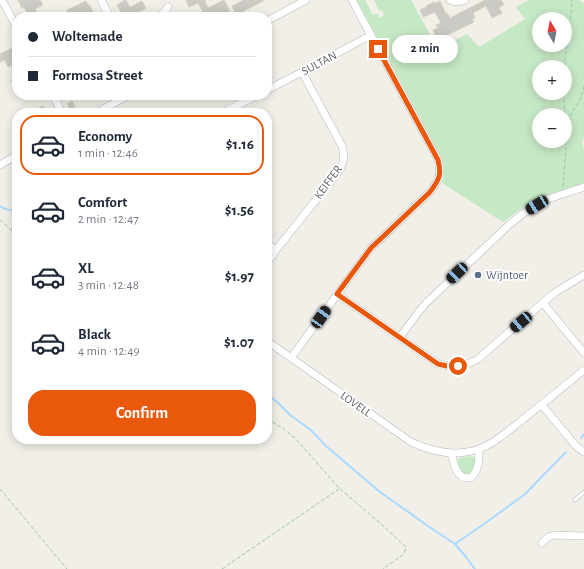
<!DOCTYPE html>
<html lang="en">
<head>
<meta charset="utf-8">
<style>
  :root { --surface:#fff; --page:#f2f2f3; --text:#1f2937; --muted:#747a83; --line:#e0e1e3; --accent:#ea580c }
  body { margin:0; font-family:"Alegreya Sans",sans-serif; background:var(--page); color:var(--text); height:100vh; display:flex; flex-direction:column; font-size:15px; white-space:nowrap }
  * { box-sizing:border-box; margin:0 }
  p { font-size:13px; color:var(--muted) }
  .icon { flex:none; width:22px; height:22px; fill:none; stroke:currentColor; stroke-width:2; stroke-linecap:round; stroke-linejoin:round }
  .map { position:relative; flex:1; overflow:hidden }
  .details { position:absolute; left:12px; top:108px; width:260px; height:336px; display:flex; flex-direction:column; background:var(--surface); border-radius:16px; box-shadow:0 2px 10px #0003 }
  .details>* { flex:none }
  .banner { position:absolute; left:12px; top:12px; width:260px; height:88px; border-radius:16px; box-shadow:0 2px 10px #0003; display:grid; align-content:center; height:88px; padding:0 16px; background:var(--surface) }
  .needle { width:26px; rotate:350deg }
  .tools { position:absolute; left:532px; top:12px; display:grid; gap:8px }
  .tools a { display:grid; place-items:center; width:40px; height:40px; border-radius:50%; background:var(--surface); box-shadow:0 2px 10px #0003; font-size:20px }
  .end { position:absolute; width:18px; height:18px; margin:-9px; border:5px solid #ea580c; background:#fff; box-shadow:0 0 0 2px #fff }
  .from { border-radius:50% }
  .bubble { position:absolute; height:28px; border-radius:14px; background:var(--surface); box-shadow:0 2px 10px #0003; font-size:13px; font-weight:600; line-height:28px; text-align:center }
  .car { position:absolute; width:12px; height:24px; margin:-12px -6px; border-radius:5px; box-shadow:0 0 3px 1px #0007; background:linear-gradient(#222 24%,#8ab4d8 0 40%,#222 0 76%,#8ab4d8 0 86%,#222 0) }
  .banner b { display:flex; align-items:center; gap:14px; height:38px; font-size:15px }
  .banner b+b { border-top:1px solid var(--line) }
  .banner i { width:10px; height:10px; background:var(--text) }
  ul { padding:7px 0 0; list-style:none }
  li { display:flex; align-items:center; gap:12px; height:60px; margin:0 8px 6px; padding:0 8px; border:2px solid transparent; border-radius:16px }
  li div { flex:1 }
  li b { display:block; font-size:15px }
  li em { font-style:normal; font-weight:600 }
  li.on { border-color:var(--accent) }
  li>.icon { width:36px; height:36px; stroke-width:1.5 }
  .action { display:flex; gap:8px; margin-top:auto; padding:8px 16px }
  .action a { flex:1; height:46px; border-radius:16px; background:var(--accent); color:#fff; font-size:16px; font-weight:600; line-height:46px; text-align:center }
  .map>svg:first-child { display:block }
  .green { fill:#c5e8c5; fill-rule:evenodd }
  .lines { fill:none; stroke-linecap:round; stroke-linejoin:round }
  .stream { stroke:#aadaff; stroke-width:2 }
  .building { fill:#cccac5; stroke:#d6d1c6 }
  .lane-casing { stroke:#b5b8bc; stroke-width:4.5 }
  .street-casing { stroke:#b5b8bc; stroke-width:8 }
  .path { stroke:#9cc7a9; stroke-width:1; stroke-dasharray:4 2; stroke-linecap:butt }
  .lane { stroke:#fff; stroke-width:3.5 }
  .street { stroke:#fff; stroke-width:7 }
  .route { stroke:#ea580c; stroke-width:5 }
  .service-dot { fill:#5c6f8a; stroke:#fff; stroke-width:1.5 }
  .labels { text-anchor:middle; dominant-baseline:central; stroke-width:3.5; stroke-linejoin:round; paint-order:stroke }
  .street-label { font-size:12px; fill:#5f6368; stroke:#fff }
  .service-label { font-size:12px; fill:#4e5e75; stroke:#fff; text-anchor:start }
</style>
</head>
<body>
<div class="map">
<svg width="584" height="569" viewBox="0 0 584 569">
  <rect width="100%" height="100%" fill="#f1efe8"/>
  <g class="green">
    <path d="M 357,0 L 365,0 L 373,15 L 377,13 L 379,18 L 384,15 L 382,10 L 379,11 L 374,0 L 411,0 L 438,49 L 467,34 L 479,47 L 525,19 L 516,7 L 529,0 L 579,0 L 584,3 L 584,138 L 582,142 L 584,149 L 584,183 L 541,197 L 521,209 L 503,222 L 442,183 C 445,175 445,168 442,159 ZM 539,19 L 565,19 L 565,45 L 539,45 ZM 539,67 L 565,67 L 565,93 L 539,93 ZM 539,115 L 565,115 L 565,141 L 539,141 Z"/>
    <polygon points="470,456 474,457 476,458 476,463 471,475 463,475 458,465 457,461 460,458"/>
  </g>
  <g class="lines">
    <g class="stream">
      <path d="M 0,206 C 5,211 11,209 17,211"/>
      <polyline points="267,394 277,402 290,415 311,430 326,446 380,492 428,526 455,544 466,557 475,569"/>
      <polyline points="581,438 584,434"/>
      <polyline points="455,544 484,524 524,495 566,452"/>
    </g>
  </g>
  <g class="building">
    <polygon points="18,0 40,0 43,5 35,9 39,17 29,17 24,7 22,8"/>
    <polygon points="125,0 126,0 130,7 142,1 146,8 130,17 124,17 117,5"/>
    <polygon points="186,0 206,0 205,1 208,8 224,0 230,11 219,17 206,17 198,3 189,7"/>
    <polygon points="244,0 265,0 236,15 232,6"/>
    <polygon points="485,0 501,0 504,4 499,8 502,13 492,18 486,6 473,13 475,18 472,19 474,22 435,41 433,36 435,34 433,30 438,28 436,25 441,23 435,12 423,17 420,10 427,7 426,6 434,2 434,4 440,1 446,14 447,13 450,18"/>
    <polygon points="86,1 88,5 90,5 93,12 83,17 82,13 73,17 70,17 67,10"/>
    <polygon points="12,48 17,57 17,75 12,65 8,67 5,60 0,62 0,54"/>
    <polygon points="17,77 17,93 11,80"/>
    <polygon points="72,101 75,107 70,109 67,104"/>
    <polygon points="43,106 46,111 43,113 29,113"/>
  </g>
  <g class="lines">
    <g class="lane-casing">
      <polyline id="lane" points="575,500 584,492"/>
    </g>
    <g class="street-casing">
      <g id="street">
        <polyline points="2,0 17,28"/>
        <polyline points="101,0 110,17"/>
        <path d="M 450,0 C 455,3 460,2 465,0"/>
        <polyline points="157,17 162,14 168,7"/>
        <polyline points="267,21 306,0"/>
        <polyline points="267,90 302,72 371,35"/>
        <polyline points="53,95 62,113"/>
        <polyline points="96,113 129,95"/>
        <polyline points="222,113 258,95"/>
        <polyline points="0,165 17,155"/>
        <polyline points="267,244 276,250"/>
        <path d="M 267,263 L 276,250 L 339,171 C 344,161 345,157 342,146 L 302,72"/>
        <path d="M 337,294 L 438,364 C 453,368 464,367 478,359 L 554,293 L 584,275"/>
        <polyline points="543,303 584,353"/>
        <polyline points="400,337 420,310 427,302 510,224 524,213 548,199 584,187"/>
        <path d="M 267,341 L 411,442 C 433,452 455,457 479,449 C 493,444 506,433 517,424 C 540,406 562,388 584,370"/>
        <path d="M 291,358 L 371,248 L 430,192 C 439,181 442,174 438,160 L 352,0"/>
        <polyline points="542,405 575,445 584,452"/>
        <path d="M 451,453 C 453,460 455,473 463,477 C 465,478 468,478 470,478 C 479,472 479,459 479,449"/>
        <polyline points="542,543 548,537 555,535 584,536"/>
      </g>
    </g>
    <g class="path">
      <polyline points="564,67 572,6 571,0"/>
      <polyline points="563,93 566,123"/>
      <polyline points="563,187 566,148 566,123 581,98 584,86"/>
      <polyline points="0,220 17,235"/>
      <polyline points="267,419 281,427 295,438 339,488 380,523 406,547 404,554 383,569"/>
      <polyline points="0,489 67,569"/>
      <polyline points="222,569 339,489"/>
    </g>
    <use href="#lane" class="lane"/>
    <use href="#street" class="street"/>
  </g>
  <g class="lines">
    <path class="route" d="M 378,49 L 438,160 C 442,175 439,180 430,192 L 371,248 L 337,294 L 438,364 L 447,366 L 458,366"/>
  </g>
  <circle class="service-dot" cx="478" cy="275" r="4"/>
  <g class="labels">
    <g class="street-label">
      <text transform="translate(319 63) rotate(-28)">SULTAN</text>
      <text transform="translate(328 182) rotate(-54)">KEIFFER</text>
      <text transform="translate(356 404) rotate(35)">LOVELL</text>
    </g>
    <g class="service-label">
      <text x="486" y="275">Wijntoer</text>
    </g>
  </g>
</svg>
<div class="tools">
<a><svg class="needle" viewBox="-14 -14 28 28"><path d="M0-13l5 13h-10z" fill="#e53935"/><path d="M0 13l5-13h-10z" fill="#747a83"/></svg></a>
<a>+</a>
<a>−</a>
</div>
<i class="end from" style="left:458px;top:366px"></i>
<i class="end" style="left:378px;top:49px"></i>
<div class="bubble" style="left:392px;top:35px;width:66px">2 min</div>
<i class="car" style="left:537px;top:205px;rotate:238deg"></i>
<i class="car" style="left:457px;top:273px;rotate:227deg"></i>
<i class="car" style="left:321px;top:317px;rotate:35deg"></i>
<i class="car" style="left:521px;top:322px;rotate:230deg"></i>
<div class="banner">
<b><i class="from"></i>Woltemade</b>
<b><i></i>Formosa Street</b>
</div>
<section class="details">
<ul>
<li class="on"><svg class="icon" aria-label="car" viewBox="0 0 24 24"><path d="M5 17H2v-5l4-1 3-4h7l3 4 3 1v5h-3M9 17h6M6 11h13"/><circle cx="7" cy="17" r="2"/><circle cx="17" cy="17" r="2"/></svg><div><b>Economy</b><p>1 min · 12:46</p></div><em>$1.16</em></li>
<li><svg class="icon" aria-label="car" viewBox="0 0 24 24"><path d="M5 17H2v-5l4-1 3-4h7l3 4 3 1v5h-3M9 17h6M6 11h13"/><circle cx="7" cy="17" r="2"/><circle cx="17" cy="17" r="2"/></svg><div><b>Comfort</b><p>2 min · 12:47</p></div><em>$1.56</em></li>
<li><svg class="icon" aria-label="car" viewBox="0 0 24 24"><path d="M5 17H2v-5l4-1 3-4h7l3 4 3 1v5h-3M9 17h6M6 11h13"/><circle cx="7" cy="17" r="2"/><circle cx="17" cy="17" r="2"/></svg><div><b>XL</b><p>3 min · 12:48</p></div><em>$1.97</em></li>
<li><svg class="icon" aria-label="car" viewBox="0 0 24 24"><path d="M5 17H2v-5l4-1 3-4h7l3 4 3 1v5h-3M9 17h6M6 11h13"/><circle cx="7" cy="17" r="2"/><circle cx="17" cy="17" r="2"/></svg><div><b>Black</b><p>4 min · 12:49</p></div><em>$1.07</em></li>
</ul>
<div class="action"><a>Confirm</a></div>
</section>
</div>
</body>
</html>
